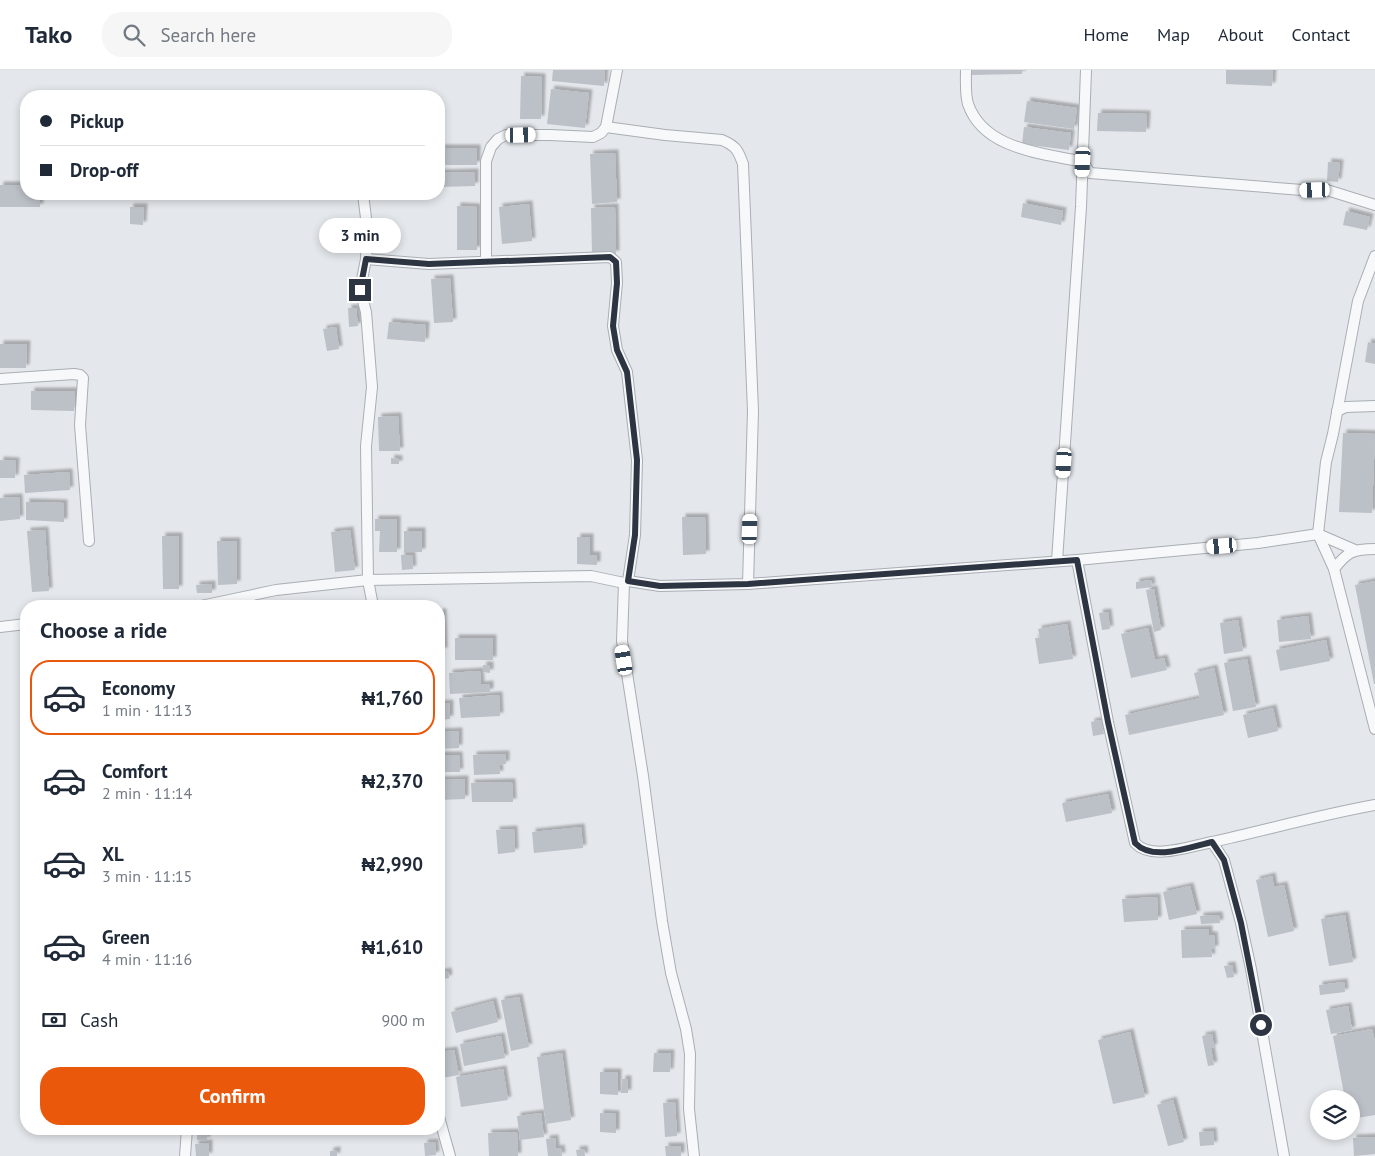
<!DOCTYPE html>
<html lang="en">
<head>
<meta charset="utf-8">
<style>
  :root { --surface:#fff; --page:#f6f6f7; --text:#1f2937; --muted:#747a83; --line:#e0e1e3; --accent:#ea580c }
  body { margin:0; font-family:"PT Sans",sans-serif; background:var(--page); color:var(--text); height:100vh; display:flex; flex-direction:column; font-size:19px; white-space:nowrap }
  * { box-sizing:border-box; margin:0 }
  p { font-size:16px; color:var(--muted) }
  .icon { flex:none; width:28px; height:28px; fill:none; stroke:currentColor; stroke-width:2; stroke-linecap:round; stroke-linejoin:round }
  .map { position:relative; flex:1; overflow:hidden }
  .side { position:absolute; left:20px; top:530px; width:425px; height:535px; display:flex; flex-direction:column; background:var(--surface); border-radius:20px; box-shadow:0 2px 8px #0003 }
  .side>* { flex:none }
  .banner { position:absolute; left:20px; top:20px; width:425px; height:110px; border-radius:20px; box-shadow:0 2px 8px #0003; display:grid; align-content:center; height:110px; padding:0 20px; background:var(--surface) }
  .controls { position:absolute; left:1310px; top:1020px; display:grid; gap:10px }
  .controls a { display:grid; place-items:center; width:50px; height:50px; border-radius:50%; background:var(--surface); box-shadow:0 2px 8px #0003; font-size:25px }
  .end { position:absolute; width:22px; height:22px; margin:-11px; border:6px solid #2d3542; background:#fff; box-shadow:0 0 0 2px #fff }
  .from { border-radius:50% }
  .bubble { position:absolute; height:35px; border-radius:18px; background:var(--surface); box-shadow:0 2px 8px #0003; font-size:16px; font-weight:600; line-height:35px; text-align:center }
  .car { position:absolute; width:15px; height:30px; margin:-15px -8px; border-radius:6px; box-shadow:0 0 4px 1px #0007; background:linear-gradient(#fff 24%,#345 0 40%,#fff 0 76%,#345 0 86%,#fff 0) }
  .banner b { display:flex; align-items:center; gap:18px; height:48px; font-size:19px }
  .banner b+b { border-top:1px solid var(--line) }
  .banner i { width:12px; height:12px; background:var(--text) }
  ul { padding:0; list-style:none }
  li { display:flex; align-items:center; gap:15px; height:75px; margin:0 10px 8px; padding:0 10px; border:2px solid transparent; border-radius:20px }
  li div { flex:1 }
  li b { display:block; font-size:19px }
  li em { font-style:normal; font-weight:600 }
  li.active { border-color:var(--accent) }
  li>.icon { width:45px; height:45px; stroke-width:1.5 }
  h2 { padding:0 20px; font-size:22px; line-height:60px }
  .pay { display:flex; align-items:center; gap:12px; height:55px; padding:0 20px; font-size:19px }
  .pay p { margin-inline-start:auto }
  .button { display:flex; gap:10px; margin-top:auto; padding:10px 20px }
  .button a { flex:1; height:58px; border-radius:20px; background:var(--accent); color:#fff; font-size:20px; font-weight:600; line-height:58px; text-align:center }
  header { display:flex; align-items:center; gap:30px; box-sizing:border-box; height:70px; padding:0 25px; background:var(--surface); border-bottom:1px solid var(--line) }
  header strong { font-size:24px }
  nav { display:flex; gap:28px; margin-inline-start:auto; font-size:18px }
  .search { width:350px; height:45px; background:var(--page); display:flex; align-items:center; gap:12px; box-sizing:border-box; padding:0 18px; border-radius:20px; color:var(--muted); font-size:19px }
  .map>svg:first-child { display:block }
  .building { fill:#bcc0c7; filter:url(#shadow) }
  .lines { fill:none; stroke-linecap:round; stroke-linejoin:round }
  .street-casing { stroke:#a9aeb5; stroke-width:12 }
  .street { stroke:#f7f8f9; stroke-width:10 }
  .route { stroke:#2d3542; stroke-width:6 }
</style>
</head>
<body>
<header>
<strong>Tako</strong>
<div class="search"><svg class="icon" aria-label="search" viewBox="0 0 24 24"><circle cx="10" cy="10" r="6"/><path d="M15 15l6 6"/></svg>Search here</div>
<nav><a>Home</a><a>Map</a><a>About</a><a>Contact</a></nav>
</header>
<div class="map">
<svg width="1375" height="1086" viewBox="0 0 1375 1086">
  <defs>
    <filter id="shadow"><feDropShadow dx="3.5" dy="-3.5" stdDeviation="1" flood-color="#0004"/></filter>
  </defs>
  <rect width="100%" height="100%" fill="#e4e7eb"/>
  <g class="building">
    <polygon points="553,0 605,0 604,16 552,11"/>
    <polygon points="972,0 1022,0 1022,4 972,5"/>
    <polygon points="1226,0 1273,0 1272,16 1226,14"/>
    <polygon points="521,6 542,7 541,49 520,49"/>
    <polygon points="551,19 589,23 585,58 547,54"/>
    <polygon points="1027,31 1077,38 1074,59 1024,52"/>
    <polygon points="1098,43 1147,44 1146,62 1097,61"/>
    <polygon points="1024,57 1071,63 1069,80 1022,74"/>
    <rect x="441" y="78" width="36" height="17"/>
    <polygon points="615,83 617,132 592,134 590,84"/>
    <polygon points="1328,92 1340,93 1338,112 1327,111"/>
    <polygon points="475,102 475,116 439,117 439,103"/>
    <polygon points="0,115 26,115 26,124 40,124 40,137 0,137"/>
    <polygon points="1023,133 1063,141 1061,155 1021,147"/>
    <polygon points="529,134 532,171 502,174 499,137"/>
    <polygon points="457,136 477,137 477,180 457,180"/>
    <polygon points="130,137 144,137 143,155 130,154"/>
    <polygon points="615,137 616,184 592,184 591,138"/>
    <polygon points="1346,141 1370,147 1367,160 1343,155"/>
    <polygon points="450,208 453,252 434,253 431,209"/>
    <polygon points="348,238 356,238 358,256 349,257"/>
    <polygon points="389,252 426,255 425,272 387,269"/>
    <polygon points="336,257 339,279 327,281 323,259"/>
    <polygon points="1368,272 1375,274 1375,294 1365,292"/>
    <polygon points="0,274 27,274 26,298 0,298"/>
    <polygon points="31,321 75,321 74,341 31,340"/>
    <polygon points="398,346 400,381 379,381 378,347"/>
    <polygon points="1343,363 1375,364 1372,443 1339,442"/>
    <polygon points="391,388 399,389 399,394 391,394"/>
    <polygon points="0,390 16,391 15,408 0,408"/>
    <polygon points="69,402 70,420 25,423 24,405"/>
    <polygon points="19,427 20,449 0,451 0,428"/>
    <polygon points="26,432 64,433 64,452 26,450"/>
    <polygon points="682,447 705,447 706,484 683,485"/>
    <polygon points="375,449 397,449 397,482 379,482 380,461 375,461"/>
    <polygon points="45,460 49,521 32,522 27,461"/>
    <polygon points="350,460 355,500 335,502 331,462"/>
    <rect x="404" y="461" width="18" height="21"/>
    <polygon points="162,466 179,466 179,519 163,519"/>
    <polygon points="577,467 590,467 590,485 597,485 597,495 577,494"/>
    <polygon points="217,471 237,471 237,514 218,515"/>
    <polygon points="401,485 412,485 413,499 402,500"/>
    <polygon points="1151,510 1152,517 1136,519 1136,512"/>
    <polygon points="1375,511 1375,614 1374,614 1355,515"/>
    <polygon points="212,514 212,523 197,523 196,515"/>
    <polygon points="1154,519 1161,560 1154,562 1146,520"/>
    <polygon points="439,542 443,542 444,581 439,581"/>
    <polygon points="1108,542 1110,559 1102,560 1099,543"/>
    <polygon points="1308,546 1311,569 1279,572 1277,550"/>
    <polygon points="1238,550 1243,581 1224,584 1220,553"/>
    <polygon points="1067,554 1073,589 1039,594 1035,568 1040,568 1038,559"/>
    <polygon points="1148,558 1155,590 1164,588 1167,600 1131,608 1121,564"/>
    <rect x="455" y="568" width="38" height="22"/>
    <polygon points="1326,570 1330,591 1280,601 1276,580"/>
    <polygon points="1247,589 1256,637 1233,641 1224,593"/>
    <polygon points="483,595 490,595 490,603 483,602"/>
    <polygon points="1214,598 1224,645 1129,665 1125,645 1200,628 1194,603"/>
    <polygon points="480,601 481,615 490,614 490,622 450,624 449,603"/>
    <polygon points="499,625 500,646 461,648 459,628"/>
    <polygon points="450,633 450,649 439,650 439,634"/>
    <polygon points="1273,638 1278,661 1248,668 1243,645"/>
    <polygon points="1101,650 1104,664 1093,666 1091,652"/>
    <polygon points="459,661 459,678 439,679 439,662"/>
    <polygon points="506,684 506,694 499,695 500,704 474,705 473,685"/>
    <polygon points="439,685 459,685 460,702 439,702"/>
    <polygon points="465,709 465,729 439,730 439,710"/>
    <polygon points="512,712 513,732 472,732 471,713"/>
    <polygon points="1108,724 1112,743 1066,752 1062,733"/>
    <polygon points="581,757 583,778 534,783 532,762"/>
    <polygon points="514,759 515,782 498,784 496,760"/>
    <polygon points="1272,806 1274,817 1284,815 1294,861 1268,867 1256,810"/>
    <polygon points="1190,816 1197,844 1169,850 1163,822"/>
    <polygon points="1157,827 1158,850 1124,852 1122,829"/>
    <polygon points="1219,845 1220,853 1201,854 1200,846"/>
    <polygon points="1345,845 1353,892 1329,896 1321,849"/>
    <polygon points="1209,859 1209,865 1214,865 1215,879 1211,879 1212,887 1182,888 1181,860"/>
    <polygon points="1232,895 1234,907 1227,908 1224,896"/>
    <polygon points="448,901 449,908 439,910 439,903"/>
    <polygon points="1344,912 1345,922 1320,925 1319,915"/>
    <polygon points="519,927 529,977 511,981 501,930"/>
    <polygon points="493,931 498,952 456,963 451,942"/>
    <polygon points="1348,936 1352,960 1331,964 1326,940"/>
    <polygon points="1372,959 1375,972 1375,1045 1351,1049 1351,1029 1345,1029 1333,966"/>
    <polygon points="1130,962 1145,1027 1113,1034 1098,970"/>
    <polygon points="1212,964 1214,977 1211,978 1214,995 1208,996 1202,966"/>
    <polygon points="501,966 505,988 464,996 460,974"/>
    <polygon points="454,980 459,1005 442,1008 439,982"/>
    <polygon points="562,983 571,1050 546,1054 537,987"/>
    <polygon points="654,983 671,983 670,1002 653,1002"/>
    <polygon points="503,999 508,1030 461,1037 456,1007"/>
    <polygon points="600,1002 618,1002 618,1025 600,1024"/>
    <polygon points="622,1009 628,1009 628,1023 621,1023"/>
    <polygon points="1173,1030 1184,1072 1168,1076 1157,1035"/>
    <polygon points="675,1032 677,1066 665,1067 663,1033"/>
    <polygon points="541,1043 544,1067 520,1070 517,1046"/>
    <polygon points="600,1043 616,1044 616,1063 600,1062"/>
    <rect x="197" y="1059" width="10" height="11"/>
    <polygon points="1213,1061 1214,1075 1200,1076 1199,1062"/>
    <polygon points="517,1062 518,1086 489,1086 488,1063"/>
    <polygon points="1375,1067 1375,1084 1354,1086 1353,1068"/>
    <polygon points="555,1068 556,1079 561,1078 562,1086 548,1086 546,1069"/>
    <polygon points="435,1072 436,1085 425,1086 424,1073"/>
    <polygon points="209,1073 209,1086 196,1086 195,1074"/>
    <polygon points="665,1076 681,1076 681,1086 666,1086"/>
    <polygon points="584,1079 585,1086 577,1086 576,1080"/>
    <polygon points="337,1080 337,1086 330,1086 330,1081"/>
  </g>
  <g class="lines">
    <g class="street-casing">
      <g id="street">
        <path d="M 966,0 C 966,11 965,24 968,34 C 984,80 1043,83 1083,92 L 1090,103 L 1302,120 L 1327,120 L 1375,135"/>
        <path d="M 606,57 L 665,65 L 722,70 C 736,76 738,80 743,94 L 753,341 L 748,514"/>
        <polyline points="363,124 367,156 366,189 360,220 366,242 372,317 366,376 368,510 373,536"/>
        <polyline points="1375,186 1358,231 1333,364 1326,392 1318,464 1334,499 1375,659"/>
        <polyline points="366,189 429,194 610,187 616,192 617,213 613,256 617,280 627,302 637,390 635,465 628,511"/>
        <polyline points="486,191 486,91 491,77 498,69 506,65 550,65 593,67 601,63 606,57 617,0"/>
        <polyline points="0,309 74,304 80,305 83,308 80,355 89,471"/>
        <polyline points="1337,341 1346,337 1375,336"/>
        <path d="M 1077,490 L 1108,652 L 1135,773 C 1152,791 1191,776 1212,772 L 1224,790 L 1241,853 L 1251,899 L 1284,1086"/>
        <polyline points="1057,491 1081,137 1086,0"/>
        <path d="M 1334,499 C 1347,482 1353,479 1375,479"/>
        <polyline points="624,513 622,571 643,706 662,851 671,903 686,959 690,984 689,1039 694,1086"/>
        <polyline points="201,536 276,520 368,510 591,506 624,513 628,511 660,516 748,514 1077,490 1258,473 1318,464 1355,480"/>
        <polyline points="0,557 26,554"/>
        <path d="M 1212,772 C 1266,760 1320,745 1375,735"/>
        <polyline points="439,1047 450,1086"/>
        <polyline points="185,1086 187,1059"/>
      </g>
    </g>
    <use href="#street" class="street"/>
  </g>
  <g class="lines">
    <path class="route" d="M 360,220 L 366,189 L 429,194 L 610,187 L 616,192 L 617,213 L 613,256 L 617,280 L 627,302 L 637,390 L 635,465 L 628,511 L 660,516 L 748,514 L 1077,490 L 1108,652 L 1135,773 C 1153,792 1190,777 1212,772 L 1224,790 L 1241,853 L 1261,955"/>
  </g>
</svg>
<div class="controls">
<a><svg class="icon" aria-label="layers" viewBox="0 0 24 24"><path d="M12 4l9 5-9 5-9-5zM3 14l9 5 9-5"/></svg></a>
</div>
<i class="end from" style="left:1261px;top:955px"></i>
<i class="end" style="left:360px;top:220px"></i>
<div class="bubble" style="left:319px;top:148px;width:82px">3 min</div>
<i class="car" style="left:521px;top:65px;rotate:89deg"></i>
<i class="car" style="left:1083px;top:92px;rotate:183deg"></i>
<i class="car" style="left:1315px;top:120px;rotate:268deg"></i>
<i class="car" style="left:1064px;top:393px;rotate:184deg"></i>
<i class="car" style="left:750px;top:459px;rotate:2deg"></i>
<i class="car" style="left:1222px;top:476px;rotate:265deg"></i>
<i class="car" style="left:624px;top:590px;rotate:351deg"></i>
<div class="banner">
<b><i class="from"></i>Pickup</b>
<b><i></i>Drop-off</b>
</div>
<section class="side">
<h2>Choose a ride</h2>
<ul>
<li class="active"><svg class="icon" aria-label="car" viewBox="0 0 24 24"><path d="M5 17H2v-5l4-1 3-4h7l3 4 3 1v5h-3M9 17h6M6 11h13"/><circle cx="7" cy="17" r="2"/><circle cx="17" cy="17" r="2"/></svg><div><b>Economy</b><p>1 min · 11:13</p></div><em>₦1,760</em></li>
<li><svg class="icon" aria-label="car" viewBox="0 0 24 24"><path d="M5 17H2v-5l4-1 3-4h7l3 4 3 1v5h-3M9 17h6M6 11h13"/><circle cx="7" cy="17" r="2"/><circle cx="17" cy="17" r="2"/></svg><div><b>Comfort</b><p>2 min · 11:14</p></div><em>₦2,370</em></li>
<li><svg class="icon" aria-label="car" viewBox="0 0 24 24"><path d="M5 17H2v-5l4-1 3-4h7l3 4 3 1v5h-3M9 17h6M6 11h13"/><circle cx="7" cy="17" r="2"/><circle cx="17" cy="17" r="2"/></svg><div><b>XL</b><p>3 min · 11:15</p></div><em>₦2,990</em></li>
<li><svg class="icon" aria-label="car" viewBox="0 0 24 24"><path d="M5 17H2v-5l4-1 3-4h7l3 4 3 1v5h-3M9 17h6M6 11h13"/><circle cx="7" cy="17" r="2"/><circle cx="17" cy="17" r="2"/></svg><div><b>Green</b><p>4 min · 11:16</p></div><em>₦1,610</em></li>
</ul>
<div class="pay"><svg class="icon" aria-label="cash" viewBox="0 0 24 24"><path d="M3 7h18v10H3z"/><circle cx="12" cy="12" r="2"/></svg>Cash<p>900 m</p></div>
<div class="button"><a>Confirm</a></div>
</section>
</div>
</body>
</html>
